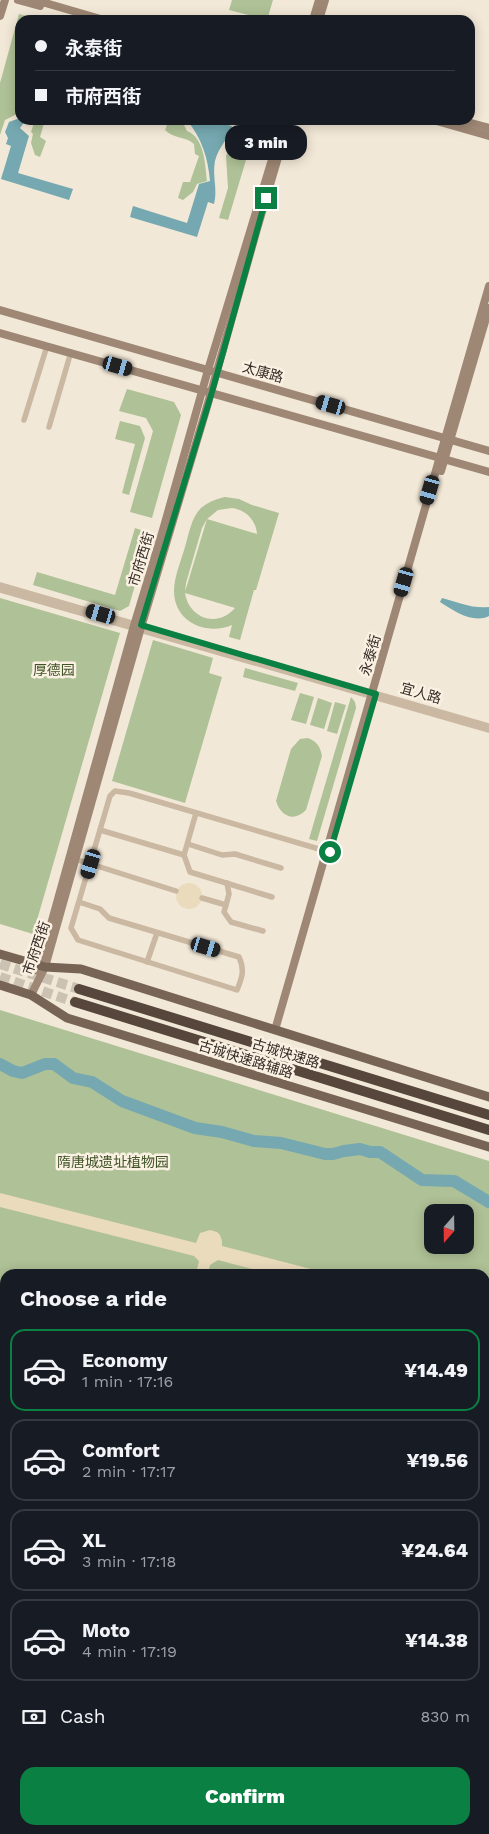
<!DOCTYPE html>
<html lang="en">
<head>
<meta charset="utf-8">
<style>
  :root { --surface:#171b24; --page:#242831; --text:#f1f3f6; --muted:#9ea1a6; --line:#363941; --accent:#0b8043 }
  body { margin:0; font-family:"Work Sans","Noto Sans SC",sans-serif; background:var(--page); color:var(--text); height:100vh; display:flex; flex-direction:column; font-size:19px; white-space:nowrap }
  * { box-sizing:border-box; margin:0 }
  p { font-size:16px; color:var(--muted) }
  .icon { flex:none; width:28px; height:28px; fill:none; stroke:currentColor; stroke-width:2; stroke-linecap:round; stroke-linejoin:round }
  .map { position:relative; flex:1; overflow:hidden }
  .side { position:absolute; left:0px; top:1269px; width:490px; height:566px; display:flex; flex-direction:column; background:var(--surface); border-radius:15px 15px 0 0; box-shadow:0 2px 12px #0003 }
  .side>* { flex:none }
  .top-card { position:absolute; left:15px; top:15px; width:460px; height:110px; border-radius:15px; box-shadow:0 2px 12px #0003; display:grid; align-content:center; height:110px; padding:0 20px; background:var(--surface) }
  .needle { width:32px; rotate:200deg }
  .fabs { position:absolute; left:424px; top:1204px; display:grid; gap:10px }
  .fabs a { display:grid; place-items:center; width:50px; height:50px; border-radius:10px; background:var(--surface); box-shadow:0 2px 12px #0003; font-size:25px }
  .end { position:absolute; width:22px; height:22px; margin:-11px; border:6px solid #0b8043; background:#fff; box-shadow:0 0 0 2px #fff }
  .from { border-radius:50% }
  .bubble { position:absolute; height:35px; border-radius:15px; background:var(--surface); box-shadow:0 2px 12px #0003; font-size:16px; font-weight:800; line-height:35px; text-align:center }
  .car { position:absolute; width:15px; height:30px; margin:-15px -8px; border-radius:6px; box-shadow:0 0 4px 1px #0007; background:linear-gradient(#222 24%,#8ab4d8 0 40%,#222 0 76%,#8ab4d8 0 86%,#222 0) }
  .top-card b { display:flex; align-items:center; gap:18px; height:48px; font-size:19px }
  .top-card b+b { border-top:1px solid var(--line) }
  .top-card i { width:12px; height:12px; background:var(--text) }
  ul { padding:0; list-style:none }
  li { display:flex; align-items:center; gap:15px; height:82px; margin:0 10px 8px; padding:0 10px; border:2px solid var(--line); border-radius:15px }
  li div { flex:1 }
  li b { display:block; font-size:19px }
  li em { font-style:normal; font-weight:800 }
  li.current { border-color:var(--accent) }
  li>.icon { width:45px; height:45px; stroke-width:1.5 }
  h2 { padding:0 20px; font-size:22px; line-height:60px }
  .pay { display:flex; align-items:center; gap:12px; height:55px; padding:0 20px; font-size:19px }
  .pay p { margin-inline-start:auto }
  .action { display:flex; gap:10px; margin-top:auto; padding:10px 20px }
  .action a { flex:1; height:58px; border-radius:15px; background:var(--accent); color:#fff; font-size:20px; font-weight:800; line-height:58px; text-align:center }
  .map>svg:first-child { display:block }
  .green { fill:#afc196; fill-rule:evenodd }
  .plaza { fill:#ebdbbd }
  .water { fill:#75a8b0 }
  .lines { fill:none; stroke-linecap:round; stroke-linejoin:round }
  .river { stroke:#75a8b0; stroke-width:12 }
  .highway-tunnel { stroke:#ccc2b3; stroke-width:10; stroke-dasharray:10 5; stroke-linecap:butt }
  .street { stroke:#cab8a2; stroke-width:5.5 }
  .secondary { stroke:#9e8774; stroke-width:8 }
  .primary { stroke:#776455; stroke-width:9 }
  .highway { stroke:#56463c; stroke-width:10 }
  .route { stroke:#0b8043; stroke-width:6 }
  .labels { text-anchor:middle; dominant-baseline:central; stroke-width:5; stroke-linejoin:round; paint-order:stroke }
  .street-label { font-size:14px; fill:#352b25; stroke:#faf1e3 }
  .park-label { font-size:14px; fill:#405428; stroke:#faf1e3 }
</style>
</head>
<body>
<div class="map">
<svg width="489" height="1834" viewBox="0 0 489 1834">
  <rect width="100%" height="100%" fill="#f2e8d7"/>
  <g class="green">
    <polygon points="232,0 273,0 267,20 229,10"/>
    <polygon points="19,14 40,20 20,20 20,64 18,71 18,79 20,80 20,109 19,113 5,120 0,135 0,83"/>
    <polygon points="32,120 45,120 40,137 46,141 40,157 35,155 31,143 33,134 31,132 33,126"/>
    <path d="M 169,120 L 184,125 L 187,131 C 205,138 205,165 207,181 L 197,184 L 193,192 L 183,200 L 178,198 L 183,182 L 190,182 L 199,156 L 195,154 L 194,144 C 186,136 173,139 165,130 Z"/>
    <polygon points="242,120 258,120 228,220 219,218 228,188 226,156 231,144 243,130"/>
    <polygon points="127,389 174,402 181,415 152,518 130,512 153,431 146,418 119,411"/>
    <polygon points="120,421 140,426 145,438 129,495 122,493 135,444 115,439"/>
    <path d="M 225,497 L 239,499 L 252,505 L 279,513 L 256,590 L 254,590 L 240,640 L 229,637 L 232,625 C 206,636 174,622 174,591 C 174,577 181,561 185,547 C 189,534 191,518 201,508 C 208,502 216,499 225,497 ZM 232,508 C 246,510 256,520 257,534 L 207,519 L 218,510 ZM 207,519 L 185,592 L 185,593 L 186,583 L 202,528 ZM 185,593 L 235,608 C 218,628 189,619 185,593 Z"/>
    <polygon points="135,528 150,533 129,606 120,611 33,585 37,572 115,595"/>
    <polygon points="0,598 120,633 33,934 0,924"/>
    <polygon points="153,640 213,658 209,673 222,677 185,803 112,781"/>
    <polygon points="245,668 298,683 295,691 243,677"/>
    <polygon points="300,693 314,697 306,724 291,720"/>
    <polygon points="351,697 355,702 356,708 317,841 309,839"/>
    <polygon points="318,698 332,703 324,729 310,725"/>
    <polygon points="335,702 346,705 337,734 327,731"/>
    <path d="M 308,738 C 317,742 320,746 322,756 L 306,810 C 294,822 281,817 276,801 L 291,749 L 300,739 Z"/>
    <path d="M 0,1010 L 489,1161 L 489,1834 L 0,1834 ZM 432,1212 L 465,1212 L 465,1245 L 432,1245 ZM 5,1274 L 485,1274 L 485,1830 L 5,1830 Z"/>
  </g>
  <g class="plaza">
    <circle cx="189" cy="896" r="13"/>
    <polygon points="0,1193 196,1243 200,1233 210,1230 217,1232 220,1235 222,1241 222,1246 330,1274 271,1274 218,1260 210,1265 208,1274 196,1274 199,1261 194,1256 0,1207"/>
    <polygon points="36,1830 102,1830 101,1834 38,1834 35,1833"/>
    <polygon points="124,1830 169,1830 184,1834 139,1834"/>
  </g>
  <g class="water">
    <polygon points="20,118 20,120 26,120 20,128 29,136 18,173 73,189 69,200 1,179 11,146 6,144 8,138 5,132 9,122"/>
    <path d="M 187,120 L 200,120 L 204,122 L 214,120 L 215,122 L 232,126 C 231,136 218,147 215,161 C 212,176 218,190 214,204 L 208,202 L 197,237 L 130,217 L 133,206 L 187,223 L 199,184 L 210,181 C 208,158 202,139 187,120 Z"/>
    <path d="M 442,598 C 458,602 472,609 489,607 L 489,616 C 473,624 454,611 440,602 Z"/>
    <polygon points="0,1308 2,1315 5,1317 5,1355 0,1357"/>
  </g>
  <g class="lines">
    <polyline class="river" points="0,1064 13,1071 22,1073 45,1064 54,1064 73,1078 92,1082 122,1101 195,1128 222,1132 254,1141 281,1143 325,1154 333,1154 344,1151 360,1149 370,1152 380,1152 422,1180 454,1181 489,1202"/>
    <g class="highway-tunnel">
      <polyline points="0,964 79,989"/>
      <polyline points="0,977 75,1002"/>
    </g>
    <g class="street">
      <polyline points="24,420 47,346"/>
      <polyline points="49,427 71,352"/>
      <polyline points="0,585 489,726"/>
      <polyline points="0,590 489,730"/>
      <polyline points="100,830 184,855 190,872 272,897"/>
      <polyline points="188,844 222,855 235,854 281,868"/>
      <polyline points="184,855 196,813"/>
      <polyline points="75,859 176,891"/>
      <polyline points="202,898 226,905 224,912 231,922 263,931"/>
      <path d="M 79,902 L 100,909 L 109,918 L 239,957 C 245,970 242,978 237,990 L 78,940 L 71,928 L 110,796 L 115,791 L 129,793 L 329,852"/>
      <polyline points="226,905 229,894 227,883"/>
      <polyline points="147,962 157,933"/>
      <polyline points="430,1834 431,1830"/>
    </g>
    <g class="secondary">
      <polyline points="18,0 40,6"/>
      <polyline points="35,0 104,20"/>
      <polyline points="0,16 5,0"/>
      <polyline points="313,20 319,0"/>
      <polyline points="319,20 325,0"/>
      <polyline points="433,120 489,136"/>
      <polyline points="460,120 489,128"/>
      <polyline points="0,310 489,451"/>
      <polyline points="0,333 489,472"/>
      <polyline points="441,471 489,308"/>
      <polyline points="38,971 133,629 163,530 208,370 284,120"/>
      <polyline points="31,995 45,967 140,631 206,410 257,229 289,120"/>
      <polyline points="275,1030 489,286"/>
    </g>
    <g class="primary">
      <polyline points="0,954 45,967 81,969 489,1097"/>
      <polyline points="0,985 31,995 67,1018 489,1147"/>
    </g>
    <g class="highway">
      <polyline points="79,989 489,1115"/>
      <polyline points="75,1002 489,1130"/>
    </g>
  </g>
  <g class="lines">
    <polyline class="route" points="266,198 212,392 141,625 376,694 330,852"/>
  </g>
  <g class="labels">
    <g class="street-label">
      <text transform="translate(263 372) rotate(16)">太康路</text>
      <text transform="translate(141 559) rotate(-73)">市府西街</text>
      <text transform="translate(370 655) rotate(-74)">永泰街</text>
      <text transform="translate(421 693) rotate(16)">宜人路</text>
      <text transform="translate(36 948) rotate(-71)">市府西街</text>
      <text transform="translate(286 1053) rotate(17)">古城快速路</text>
      <text transform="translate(246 1059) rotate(17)">古城快速路辅路</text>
    </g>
    <g class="park-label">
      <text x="54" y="670">厚德园</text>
      <text x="113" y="1162">隋唐城遗址植物园</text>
    </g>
  </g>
</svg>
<div class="fabs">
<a><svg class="needle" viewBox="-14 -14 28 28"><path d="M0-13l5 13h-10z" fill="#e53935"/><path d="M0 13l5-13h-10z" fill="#9ea1a6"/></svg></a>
</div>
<i class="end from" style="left:330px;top:852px"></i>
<i class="end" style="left:266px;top:198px"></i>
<div class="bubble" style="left:225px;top:125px;width:82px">3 min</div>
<i class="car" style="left:118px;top:366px;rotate:106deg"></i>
<i class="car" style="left:331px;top:405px;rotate:286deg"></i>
<i class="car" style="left:430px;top:490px;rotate:196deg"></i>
<i class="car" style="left:404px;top:582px;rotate:196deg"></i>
<i class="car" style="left:101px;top:614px;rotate:286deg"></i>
<i class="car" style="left:91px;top:864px;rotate:197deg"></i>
<i class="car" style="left:206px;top:947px;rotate:107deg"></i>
<div class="top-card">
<b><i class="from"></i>永泰街</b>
<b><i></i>市府西街</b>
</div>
<section class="side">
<h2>Choose a ride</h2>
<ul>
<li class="current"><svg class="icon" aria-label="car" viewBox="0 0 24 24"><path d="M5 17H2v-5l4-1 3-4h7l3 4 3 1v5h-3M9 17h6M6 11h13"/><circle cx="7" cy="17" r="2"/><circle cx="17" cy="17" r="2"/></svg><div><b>Economy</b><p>1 min · 17:16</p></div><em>¥14.49</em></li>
<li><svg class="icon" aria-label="car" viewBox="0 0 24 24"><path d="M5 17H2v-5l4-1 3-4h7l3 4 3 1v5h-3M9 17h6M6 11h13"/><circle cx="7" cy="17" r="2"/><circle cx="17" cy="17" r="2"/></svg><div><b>Comfort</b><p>2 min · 17:17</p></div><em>¥19.56</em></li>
<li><svg class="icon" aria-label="car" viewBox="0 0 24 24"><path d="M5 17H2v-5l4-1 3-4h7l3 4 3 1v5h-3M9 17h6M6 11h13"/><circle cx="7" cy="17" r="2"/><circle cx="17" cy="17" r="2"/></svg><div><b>XL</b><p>3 min · 17:18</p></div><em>¥24.64</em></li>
<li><svg class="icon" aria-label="car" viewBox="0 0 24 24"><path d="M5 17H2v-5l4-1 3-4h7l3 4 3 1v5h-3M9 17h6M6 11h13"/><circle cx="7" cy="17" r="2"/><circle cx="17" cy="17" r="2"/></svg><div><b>Moto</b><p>4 min · 17:19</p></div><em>¥14.38</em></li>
</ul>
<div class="pay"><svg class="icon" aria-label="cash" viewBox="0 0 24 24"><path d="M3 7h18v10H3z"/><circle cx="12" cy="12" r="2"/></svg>Cash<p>830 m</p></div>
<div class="action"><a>Confirm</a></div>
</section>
</div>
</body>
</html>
